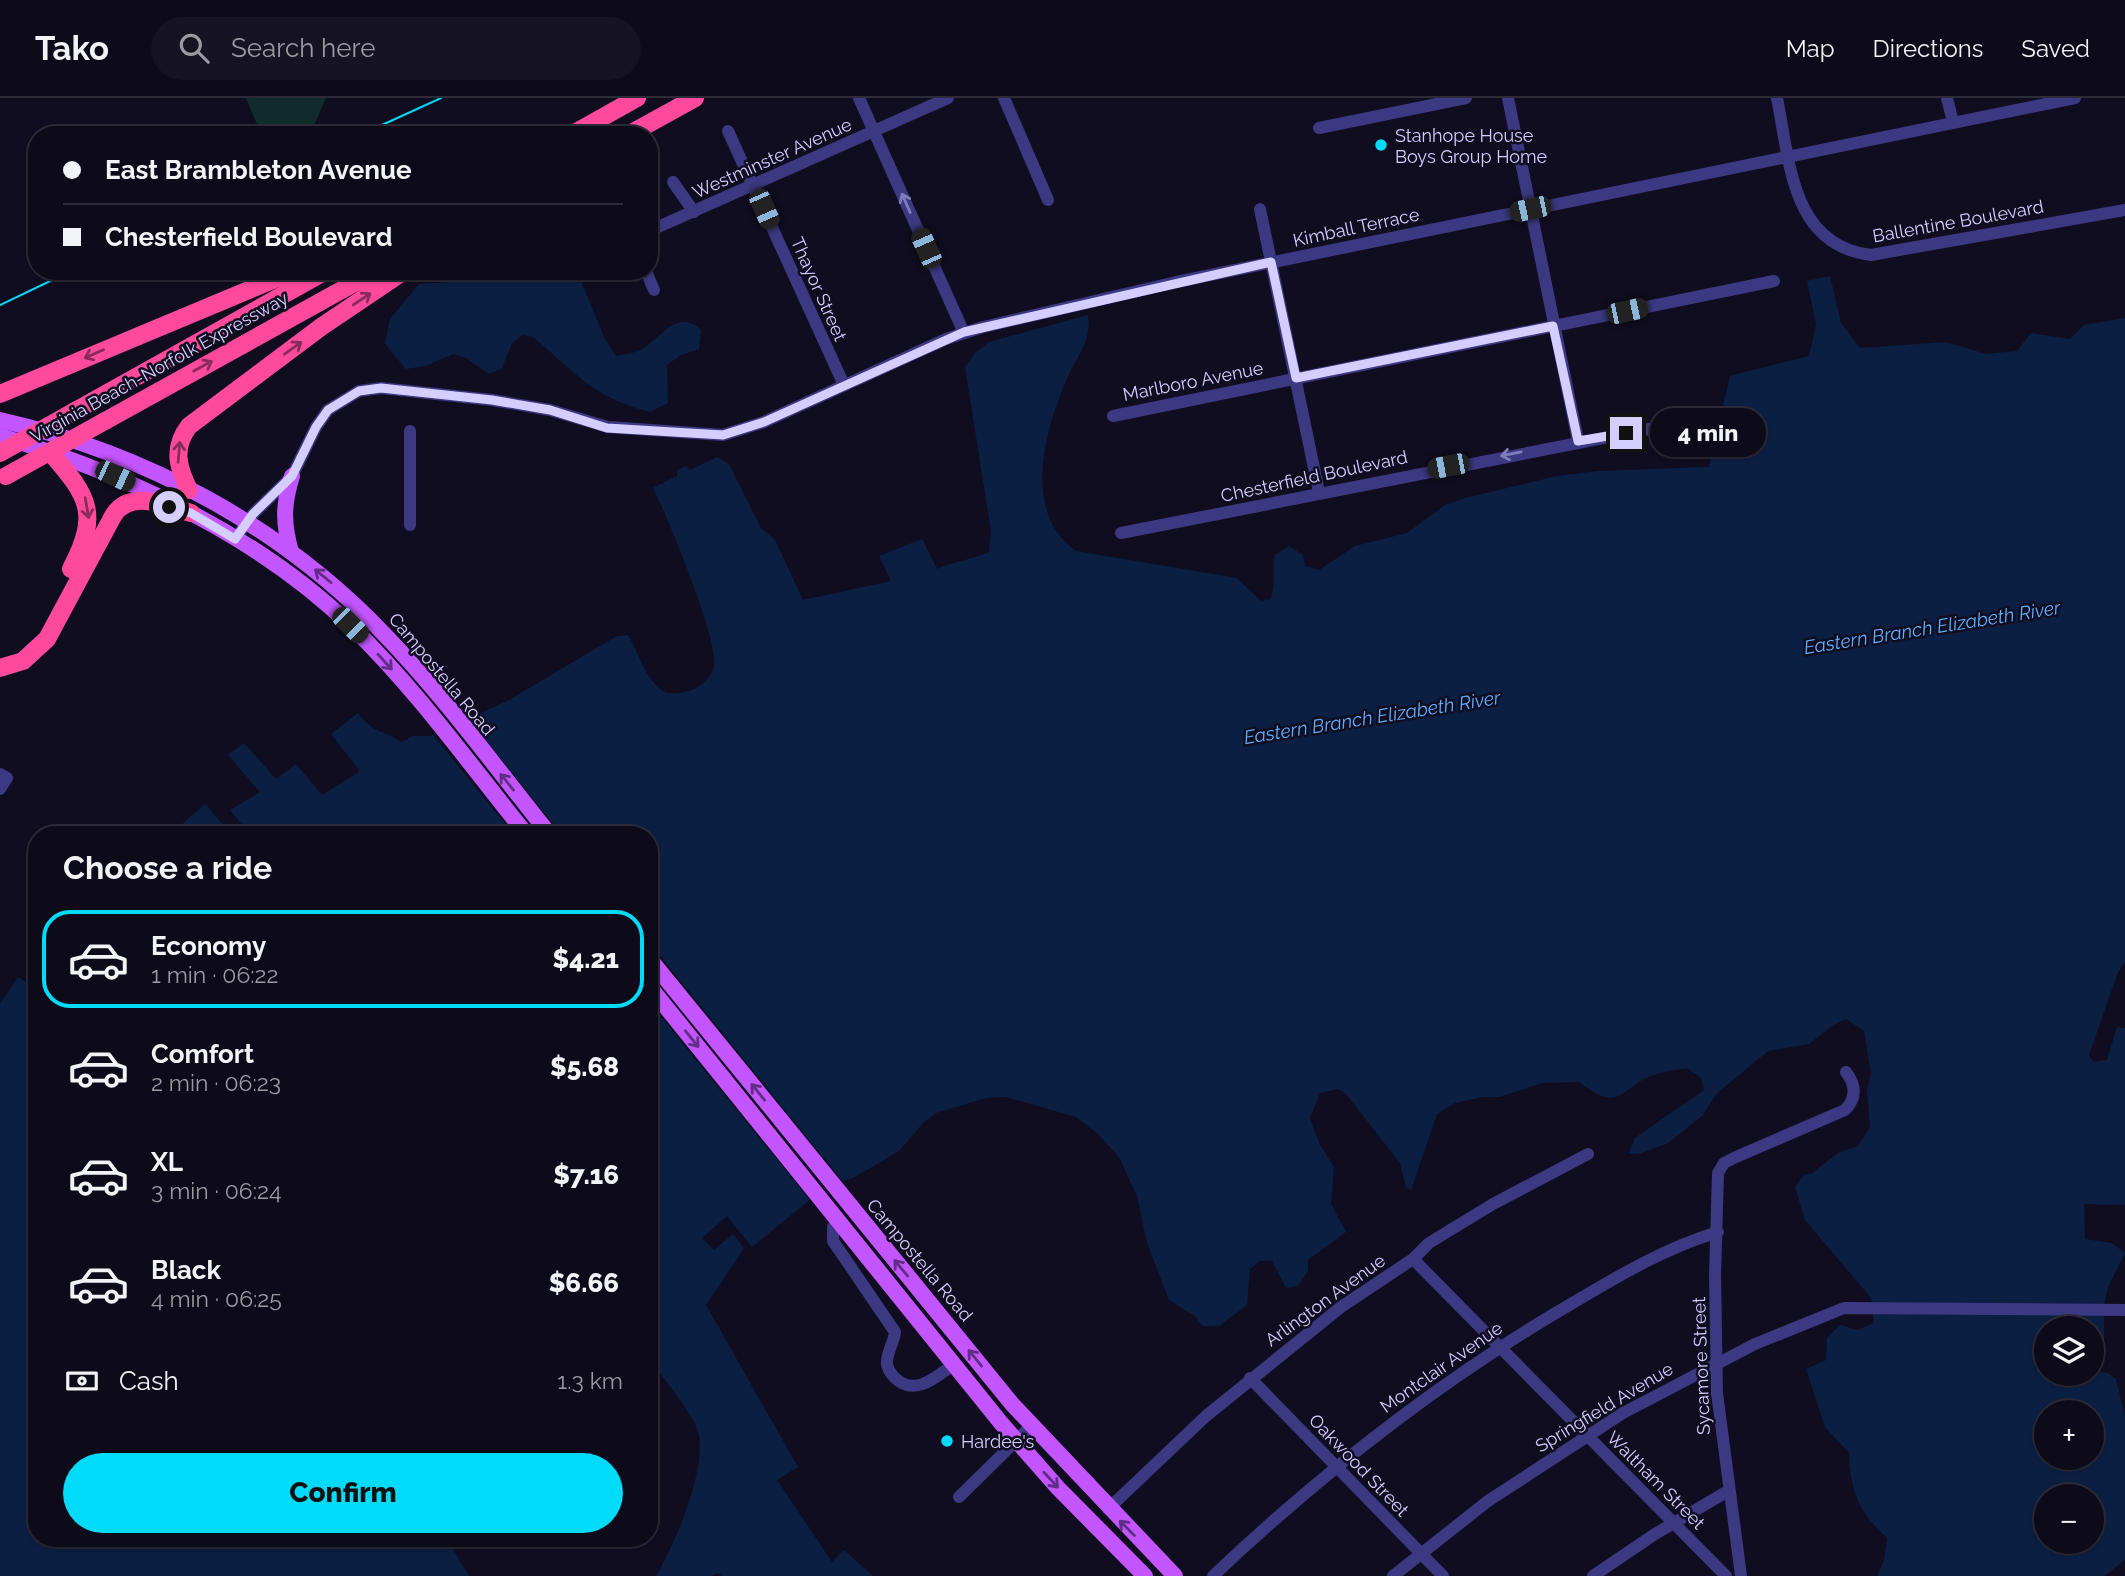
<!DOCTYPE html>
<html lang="en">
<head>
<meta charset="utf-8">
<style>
  :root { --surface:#0d0a19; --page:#161322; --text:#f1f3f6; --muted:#9a9aa2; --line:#2d2b38; --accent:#00dbf9 }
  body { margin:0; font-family:Raleway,sans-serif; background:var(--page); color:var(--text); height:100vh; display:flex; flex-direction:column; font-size:26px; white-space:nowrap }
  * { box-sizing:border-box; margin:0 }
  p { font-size:23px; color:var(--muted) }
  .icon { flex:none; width:38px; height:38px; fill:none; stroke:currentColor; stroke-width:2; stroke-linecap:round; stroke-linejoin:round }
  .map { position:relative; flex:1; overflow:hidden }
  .details { position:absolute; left:28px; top:728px; width:630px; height:721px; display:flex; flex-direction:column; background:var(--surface); border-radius:28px; box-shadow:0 2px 5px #0004,0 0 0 2px var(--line) }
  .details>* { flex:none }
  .top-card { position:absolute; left:28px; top:28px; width:630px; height:154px; border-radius:28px; box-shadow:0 2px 5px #0004,0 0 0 2px var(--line); display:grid; align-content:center; height:154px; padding:0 35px; background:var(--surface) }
  .tools { position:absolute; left:2034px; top:1218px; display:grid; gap:14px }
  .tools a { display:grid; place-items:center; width:70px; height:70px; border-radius:50%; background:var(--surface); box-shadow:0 2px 5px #0004,0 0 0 2px var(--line); font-size:35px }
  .end { position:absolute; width:32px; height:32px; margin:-16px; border:9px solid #d4ceff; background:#111; box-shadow:0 0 0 4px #111 }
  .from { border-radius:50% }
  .bubble { position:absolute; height:49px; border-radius:24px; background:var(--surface); box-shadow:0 2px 5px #0004,0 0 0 2px var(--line); font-size:23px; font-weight:800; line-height:49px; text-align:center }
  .car { position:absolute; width:21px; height:42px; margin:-21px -10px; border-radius:9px; box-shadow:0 0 5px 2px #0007; background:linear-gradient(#222 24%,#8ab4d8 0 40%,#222 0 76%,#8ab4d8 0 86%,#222 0) }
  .top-card b { display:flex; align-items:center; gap:24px; height:66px; font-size:26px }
  .top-card b+b { border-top:2px solid var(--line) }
  .top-card i { width:18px; height:18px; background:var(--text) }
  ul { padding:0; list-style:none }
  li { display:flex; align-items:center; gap:21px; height:98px; margin:0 14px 10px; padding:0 21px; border:4px solid transparent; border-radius:28px }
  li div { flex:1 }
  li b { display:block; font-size:26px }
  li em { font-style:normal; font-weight:800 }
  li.selected { border-color:var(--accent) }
  li>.icon { width:63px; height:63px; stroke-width:1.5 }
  h2 { padding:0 35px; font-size:32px; line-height:84px }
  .pay { display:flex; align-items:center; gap:18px; height:77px; padding:0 35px; font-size:26px }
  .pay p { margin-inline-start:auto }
  .button { display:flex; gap:14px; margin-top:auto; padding:14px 35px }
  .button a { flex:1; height:80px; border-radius:42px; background:var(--accent); color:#111; font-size:28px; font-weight:800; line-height:80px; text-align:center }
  header { display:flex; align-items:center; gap:42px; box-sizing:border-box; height:98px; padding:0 35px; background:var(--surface); border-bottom:2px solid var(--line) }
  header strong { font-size:33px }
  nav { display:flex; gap:38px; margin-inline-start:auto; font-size:24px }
  .search { width:490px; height:63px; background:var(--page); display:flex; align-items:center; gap:18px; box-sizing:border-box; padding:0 24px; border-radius:38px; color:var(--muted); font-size:26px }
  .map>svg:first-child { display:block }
  .green { fill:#102b2b }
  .water { fill:#0b1f43; fill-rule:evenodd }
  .pier { fill:#110d21 }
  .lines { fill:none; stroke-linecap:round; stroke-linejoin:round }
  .minor { stroke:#3c3881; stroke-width:12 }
  .major { stroke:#c355ff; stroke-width:16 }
  .highway { stroke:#ff499c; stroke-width:18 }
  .tram { stroke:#00dbf9; stroke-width:2 }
  .highway-bridge { stroke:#ff499c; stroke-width:18 }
  .oneway { stroke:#807cba }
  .oneway2 { stroke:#882b5e }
  .oneway3 { stroke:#612d85 }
  .route { stroke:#d4ceff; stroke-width:9 }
  .poi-dot { fill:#00dbf9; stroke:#110d21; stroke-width:2.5 }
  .labels { text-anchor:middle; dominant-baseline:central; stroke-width:5; stroke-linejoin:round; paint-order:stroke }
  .poi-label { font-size:18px; fill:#d4ceff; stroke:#110d21; text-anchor:start }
  .street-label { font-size:18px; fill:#d4ceff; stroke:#110d21 }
  .water-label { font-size:19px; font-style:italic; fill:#5cb0ff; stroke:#110d21 }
</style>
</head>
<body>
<header>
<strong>Tako</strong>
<div class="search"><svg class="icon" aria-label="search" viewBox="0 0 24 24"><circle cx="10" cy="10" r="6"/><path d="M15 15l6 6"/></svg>Search here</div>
<nav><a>Map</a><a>Directions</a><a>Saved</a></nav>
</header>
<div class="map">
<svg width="2125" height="1478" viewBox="0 0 2125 1478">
  <rect width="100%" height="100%" fill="#110d21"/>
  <polygon class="green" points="246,0 326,0 315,25 303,37 266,37 256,24"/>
  <g class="water">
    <path d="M 461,173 L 526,173 L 536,179 L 548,173 L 589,173 L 580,181 L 605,241 L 616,258 C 625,256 637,255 644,250 C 663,238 678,210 701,232 L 699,251 L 681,257 L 667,267 L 668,305 L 650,314 C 592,299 576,275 533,239 L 523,237 L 512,245 L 502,270 L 489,276 L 466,260 L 453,256 L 425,268 L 406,271 L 385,246 L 390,221 L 419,186 L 446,184 Z"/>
    <path d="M 1830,178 L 1841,225 L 1860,250 L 1946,244 L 1986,256 L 2017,253 L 2031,235 L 2070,241 L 2084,227 L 2125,220 L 2125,865 L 2118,874 L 2089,957 L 2094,964 L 2107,962 L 2117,929 L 2125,930 L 2125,1107 L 2084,1106 L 2085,1141 L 2112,1145 L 2125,1155 L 2108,1189 L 2104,1207 L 2104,1243 L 2099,1250 L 2091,1252 L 2091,1230 L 2046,1230 L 2046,1276 L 2091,1276 L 2091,1273 L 2108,1275 L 2116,1281 L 2125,1319 L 2125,1462 L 2104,1478 L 1877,1478 L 1884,1462 L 1887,1440 C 1859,1415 1850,1392 1849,1355 L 1825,1329 L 1806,1271 L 1826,1262 L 1827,1240 L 1840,1227 L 1857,1232 L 1874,1225 L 1871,1200 L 1805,1122 L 1795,1089 L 1804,1077 L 1812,1075 L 1838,1055 L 1858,1048 L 1870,1029 L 1867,991 L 1871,976 L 1864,933 L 1846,921 L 1833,927 L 1809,946 L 1768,953 L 1716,996 L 1703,1017 L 1668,1045 L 1639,1056 L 1629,1055 L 1635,1040 L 1704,992 L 1701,980 L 1687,970 C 1677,972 1664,973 1654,977 C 1620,988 1622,1018 1579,984 L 1542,985 L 1500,999 L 1483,999 L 1455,1005 L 1437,1016 L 1411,1092 L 1406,1089 L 1400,1065 L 1346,996 L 1339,991 L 1320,995 L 1310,1020 L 1319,1045 L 1334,1069 L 1331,1106 L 1346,1134 L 1308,1162 L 1308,1173 L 1298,1188 L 1286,1190 L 1272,1163 L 1260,1163 L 1250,1171 L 1247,1207 L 1219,1228 L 1202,1228 L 1196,1219 L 1169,1202 L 1147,1145 L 1137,1098 L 1119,1059 L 1098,1036 L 1076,1019 L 1006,999 L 986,1000 L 936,1015 L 923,1025 L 899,1053 L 853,1080 L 827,1088 L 752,1149 L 727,1118 L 702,1140 L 714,1152 L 733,1136 L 744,1150 L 706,1207 L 798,1369 L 777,1382 L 832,1464 L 844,1452 L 873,1478 L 722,1478 L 718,1475 L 711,1478 L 656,1478 C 674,1448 712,1362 696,1328 C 684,1304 664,1282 649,1260 L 649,737 L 251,737 L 230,712 L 260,694 L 228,657 L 244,645 L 276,681 L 296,666 L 322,697 L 360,673 L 331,636 L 358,615 C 374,636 381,631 401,644 L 413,638 L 430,638 L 509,602 L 617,538 L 628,537 C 641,559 644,581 666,595 C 685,597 708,590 714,569 C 720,545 667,417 653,390 L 677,378 L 677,372 L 686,368 L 690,372 L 717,359 L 729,366 L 761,430 L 775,442 L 803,502 L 891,483 L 879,458 L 922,441 L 937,471 C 955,463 971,462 989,454 L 991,433 L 965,269 L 975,255 L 989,244 L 1088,217 C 1092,244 1076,259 1066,283 C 1044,334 1022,416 1076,453 L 1237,480 L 1261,503 L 1270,501 C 1277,488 1271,471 1275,457 L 1289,448 L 1303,457 L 1305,468 L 1319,472 L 1355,448 L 1407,435 L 1445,407 L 1465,400 L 1557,378 L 1598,373 L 1709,369 L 1730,278 L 1809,258 L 1816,227 L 1807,183 ZM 2046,1314 L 2091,1314 L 2091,1360 L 2046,1360 ZM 2046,1398 L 2091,1398 L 2091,1444 L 2046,1444 Z"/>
    <polygon points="205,706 232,737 170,737"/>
    <polygon points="18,879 37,891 37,1440 446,1440 469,1478 0,1478 0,906"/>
  </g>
  <g class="pier">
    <polygon points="465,616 562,737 514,737 430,633"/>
    <polygon points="649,844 845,1086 829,1091 813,1106 649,904"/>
  </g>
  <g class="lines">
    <g class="minor">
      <polyline points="859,0 964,235"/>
      <polyline points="1004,0 1048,102"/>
      <polyline points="1508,0 1578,343"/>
      <path d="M 1777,0 C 1790,64 1791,147 1871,157 L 2125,112"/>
      <polyline points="1947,0 1953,24"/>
      <polyline points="1319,30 1466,0"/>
      <polyline points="728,33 844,287"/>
      <polyline points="673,84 694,114"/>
      <polyline points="1260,111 1319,394"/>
      <polyline points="649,133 948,0"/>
      <polyline points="646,173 654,192"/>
      <polyline points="1113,318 1774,183"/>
      <polyline points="410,333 410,427"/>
      <polyline points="1121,435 1680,325"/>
      <polyline points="235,441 253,416 292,378 316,329 328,312 359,293 381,290 492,302 550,312 608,329 723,337 764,324 946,241 983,229 1176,184 2075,0"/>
      <polyline points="0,676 7,680 0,691"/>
      <path d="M 833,1129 L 833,1143 L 895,1234 C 894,1245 886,1255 887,1266 C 888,1272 891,1276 895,1280 C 915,1299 936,1279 953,1267"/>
      <polyline points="1413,1161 1726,1478"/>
      <polyline points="1250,1280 1443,1478"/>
      <polyline points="959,1399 1031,1328"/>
      <polyline points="1108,1411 1206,1318 1341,1209 1413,1161 1429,1145 1493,1106 1588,1056"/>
      <path d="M 1213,1478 C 1323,1374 1440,1282 1571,1206 C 1618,1178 1665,1150 1718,1134"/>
      <polyline points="1393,1478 1488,1403 1623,1315 1755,1246 1844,1210 2125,1212"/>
      <polyline points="1593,1478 1655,1436 1728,1393"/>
      <path d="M 1741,1478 L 1717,1295 L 1715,1177 L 1718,1075 L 1724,1065 L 1736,1059 L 1845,1012 C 1857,1000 1856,987 1846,974"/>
    </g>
    <g class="major">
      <path d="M 0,322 C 145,355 281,428 384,536 C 444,598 496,670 550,737"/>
      <path d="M 0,338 C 128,377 255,435 352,529 C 417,592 470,667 527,737"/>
      <path d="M 291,454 C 283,425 283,407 292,378"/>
      <polyline points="649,860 1012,1306 1175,1478"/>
      <polyline points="649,888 1001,1325 1058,1390 1145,1478"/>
    </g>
    <g class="highway">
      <polyline points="571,37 637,0"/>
      <polyline points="628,37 695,0"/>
      <polyline points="0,296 294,173"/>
      <polyline points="75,313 326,173"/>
      <polyline points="105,323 376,173"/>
      <path d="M 50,354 C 89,399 100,415 71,471"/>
      <path d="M 189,392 C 178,370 172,350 189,328 L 321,229 L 404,173"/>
      <path d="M 0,570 L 23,563 L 47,541 L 113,418 C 130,390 166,408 191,415"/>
    </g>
    <g class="tram">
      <polyline points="360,37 441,0"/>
      <polyline points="0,207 71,173"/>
    </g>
    <g class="highway-bridge">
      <polyline points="0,355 75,313"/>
      <polyline points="6,378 105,323"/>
    </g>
  </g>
  <defs><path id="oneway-shaft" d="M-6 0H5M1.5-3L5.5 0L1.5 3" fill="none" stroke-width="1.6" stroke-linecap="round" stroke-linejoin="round" transform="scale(1.75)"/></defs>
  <g class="oneway">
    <use href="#oneway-shaft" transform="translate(906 105) rotate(-114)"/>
    <use href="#oneway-shaft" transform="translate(1511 356) rotate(169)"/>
  </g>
  <g class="oneway2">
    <use href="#oneway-shaft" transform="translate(362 201) rotate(-34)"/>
    <use href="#oneway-shaft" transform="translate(293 250) rotate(-36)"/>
    <use href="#oneway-shaft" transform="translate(94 256) rotate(156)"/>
    <use href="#oneway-shaft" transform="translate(203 268) rotate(-29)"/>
    <use href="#oneway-shaft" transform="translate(179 354) rotate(-85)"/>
    <use href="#oneway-shaft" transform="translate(87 410) rotate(80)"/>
  </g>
  <g class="oneway3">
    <use href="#oneway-shaft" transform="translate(323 478) rotate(-141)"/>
    <use href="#oneway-shaft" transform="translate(385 564) rotate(48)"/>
    <use href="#oneway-shaft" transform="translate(507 684) rotate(-129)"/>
    <use href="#oneway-shaft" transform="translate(692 941) rotate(51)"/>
    <use href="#oneway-shaft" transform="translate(758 994) rotate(-129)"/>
    <use href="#oneway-shaft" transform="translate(901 1170) rotate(-130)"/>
    <use href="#oneway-shaft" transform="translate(975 1260) rotate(-129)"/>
    <use href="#oneway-shaft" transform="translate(1051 1382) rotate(47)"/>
    <use href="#oneway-shaft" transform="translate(1127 1430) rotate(-135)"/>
  </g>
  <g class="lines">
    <polyline class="route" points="169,409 191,415 235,441 253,416 292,378 316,329 328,312 359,293 381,290 492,302 550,312 607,330 723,337 764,324 964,234 1271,164 1296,280 1553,228 1578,343 1626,335"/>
  </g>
  <g class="poi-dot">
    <circle cx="1381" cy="47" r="7"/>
    <circle cx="947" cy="1343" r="7"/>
  </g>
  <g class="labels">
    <g class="poi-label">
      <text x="1395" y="37">Stanhope House<tspan x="1395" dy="21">Boys Group Home</tspan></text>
      <text x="961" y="1343">Hardee's</text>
    </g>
    <g class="street-label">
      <text transform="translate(772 60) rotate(-24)">Westminster Avenue</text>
      <text transform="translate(1958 123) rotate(-10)">Ballentine Boulevard</text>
      <text transform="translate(1356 129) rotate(-12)">Kimball Terrace</text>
      <text transform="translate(819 191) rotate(66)">Thayor Street</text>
      <text transform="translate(159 269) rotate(-29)">Virginia Beach-Norfolk Expressway</text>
      <text transform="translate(1193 283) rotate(-11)">Marlboro Avenue</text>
      <text transform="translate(1314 378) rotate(-12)">Chesterfield Boulevard</text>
      <text transform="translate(442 576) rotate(50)">Campostella Road</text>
      <text transform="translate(920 1162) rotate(50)">Campostella Road</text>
      <text transform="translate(1325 1202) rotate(-36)">Arlington Avenue</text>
      <text transform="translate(1701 1268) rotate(-92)">Sycamore Street</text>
      <text transform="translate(1441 1269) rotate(-35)">Montclair Avenue</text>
      <text transform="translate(1604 1309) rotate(-31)">Springfield Avenue</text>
      <text transform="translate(1359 1367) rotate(46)">Oakwood Street</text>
      <text transform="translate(1656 1382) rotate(45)">Waltham Street</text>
    </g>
    <g class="water-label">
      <text transform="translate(1932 529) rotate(-9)">Eastern Branch Elizabeth River</text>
      <text transform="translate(1372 619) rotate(-9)">Eastern Branch Elizabeth River</text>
    </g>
  </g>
</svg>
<div class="tools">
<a><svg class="icon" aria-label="layers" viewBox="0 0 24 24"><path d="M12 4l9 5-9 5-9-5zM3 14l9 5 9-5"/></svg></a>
<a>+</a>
<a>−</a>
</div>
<i class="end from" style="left:169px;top:409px"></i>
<i class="end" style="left:1626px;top:335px"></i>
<div class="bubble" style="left:1650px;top:310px;width:116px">4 min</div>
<i class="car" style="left:764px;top:111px;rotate:156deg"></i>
<i class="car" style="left:1530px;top:111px;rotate:258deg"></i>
<i class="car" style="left:926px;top:150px;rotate:336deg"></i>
<i class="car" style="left:1627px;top:213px;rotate:78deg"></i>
<i class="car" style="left:1448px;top:368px;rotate:259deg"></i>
<i class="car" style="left:115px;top:378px;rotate:115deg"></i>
<i class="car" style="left:350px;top:527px;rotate:135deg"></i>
<div class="top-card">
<b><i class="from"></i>East Brambleton Avenue</b>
<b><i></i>Chesterfield Boulevard</b>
</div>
<section class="details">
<h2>Choose a ride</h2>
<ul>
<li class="selected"><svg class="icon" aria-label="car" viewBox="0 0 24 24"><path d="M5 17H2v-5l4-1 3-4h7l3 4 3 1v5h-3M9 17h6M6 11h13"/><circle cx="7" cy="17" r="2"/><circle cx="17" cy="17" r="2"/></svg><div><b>Economy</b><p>1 min · 06:22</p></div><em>$4.21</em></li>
<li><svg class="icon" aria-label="car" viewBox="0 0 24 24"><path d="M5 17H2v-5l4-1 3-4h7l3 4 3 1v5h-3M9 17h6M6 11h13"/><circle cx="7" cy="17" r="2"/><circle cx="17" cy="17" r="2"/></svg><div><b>Comfort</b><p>2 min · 06:23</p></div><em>$5.68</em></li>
<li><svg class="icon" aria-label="car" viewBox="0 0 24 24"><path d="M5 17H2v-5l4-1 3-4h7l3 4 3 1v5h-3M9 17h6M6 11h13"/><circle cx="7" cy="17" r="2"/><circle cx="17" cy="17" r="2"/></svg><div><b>XL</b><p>3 min · 06:24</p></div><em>$7.16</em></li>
<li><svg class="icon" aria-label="car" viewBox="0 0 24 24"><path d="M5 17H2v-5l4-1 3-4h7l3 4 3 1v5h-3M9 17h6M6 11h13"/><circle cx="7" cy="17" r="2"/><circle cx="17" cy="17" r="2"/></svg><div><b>Black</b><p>4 min · 06:25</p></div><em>$6.66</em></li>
</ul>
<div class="pay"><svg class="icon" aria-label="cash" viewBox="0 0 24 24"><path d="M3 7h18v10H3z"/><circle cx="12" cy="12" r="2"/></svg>Cash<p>1.3 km</p></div>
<div class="button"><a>Confirm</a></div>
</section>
</div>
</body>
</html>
